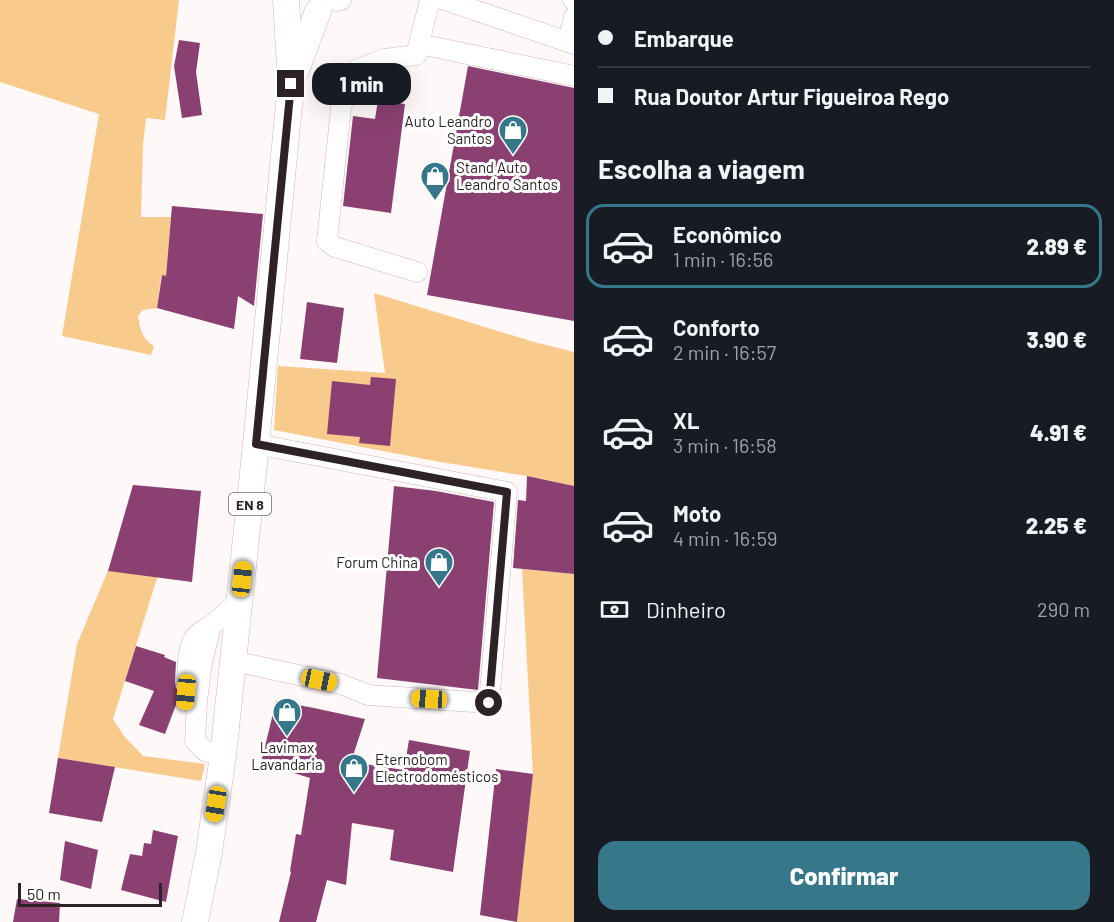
<!DOCTYPE html>
<html lang="pt">
<head>
<meta charset="utf-8">
<style>
  :root { --surface:#171b24; --page:#20242c; --text:#f1f3f6; --muted:#9ea1a6; --line:#363941; --accent:#367789 }
  body { margin:0; font-family:Barlow,sans-serif; background:var(--page); color:var(--text); height:100vh; display:flex; flex-direction:column; font-size:22px; white-space:nowrap }
  * { box-sizing:border-box; margin:0 }
  p { font-size:20px; color:var(--muted) }
  .icon { flex:none; width:33px; height:33px; fill:none; stroke:currentColor; stroke-width:2; stroke-linecap:round; stroke-linejoin:round }
  .map { position:relative; flex:1; overflow:hidden }
  .drawer { display:flex; flex-direction:column; background:var(--surface); width:540px }
  .drawer>* { flex:none }
  .banner { display:grid; align-content:center; height:132px; padding:0 24px; background:var(--surface) }
  .scale { position:absolute; left:18px; bottom:15px; width:144px; box-sizing:border-box; padding-left:6px; border:3px solid #2e2324; border-top:0; font-size:16px; line-height:21px; white-space:nowrap; color:#2e2324; -webkit-text-stroke:4px #fff; paint-order:stroke }
  .end { position:absolute; width:27px; height:27px; margin:-14px; border:8px solid #2e2324; background:#fff; box-shadow:0 0 0 3px #fff }
  .from { border-radius:50% }
  .bubble { position:absolute; height:42px; border-radius:18px; background:var(--surface); box-shadow:0 6px 24px #0002; font-size:20px; font-weight:800; line-height:42px; text-align:center }
  .car { position:absolute; width:18px; height:36px; margin:-18px -9px; border-radius:8px; box-shadow:0 0 4px 2px #0007; background:linear-gradient(#f5c518 24%,#345 0 40%,#f5c518 0 76%,#345 0 86%,#f5c518 0) }
  .banner b { display:flex; align-items:center; gap:21px; height:57px; font-size:22px }
  .banner b+b { border-top:2px solid var(--line) }
  .banner i { width:15px; height:15px; background:var(--text) }
  ul { padding:0; list-style:none }
  li { display:flex; align-items:center; gap:18px; height:84px; margin:0 12px 9px; padding:0 12px; border:3px solid transparent; border-radius:18px }
  li div { flex:1 }
  li b { display:block; font-size:22px }
  li em { font-style:normal; font-weight:800 }
  li.selected { border-color:var(--accent) }
  li>.icon { width:54px; height:54px; stroke-width:1.5 }
  h2 { padding:0 24px; font-size:27px; line-height:72px }
  .pay { display:flex; align-items:center; gap:15px; height:66px; padding:0 24px; font-size:22px }
  .pay p { margin-inline-start:auto }
  .cta { display:flex; gap:12px; margin-top:auto; padding:12px 24px }
  .cta a { flex:1; height:69px; border-radius:18px; background:var(--accent); color:#fff; font-size:24px; font-weight:800; line-height:69px; text-align:center }
  main { display:flex; flex:1; min-height:0 }
  .map>svg:first-child { display:block }
  .green { fill:#f8ca8b }
  .building { fill:#8a4171 }
  .lines { fill:none; stroke-linecap:round; stroke-linejoin:round }
  .minor-casing { stroke:#d1b5b7; stroke-width:21 }
  .major-casing { stroke:#d1b5b7; stroke-width:27 }
  .minor { stroke:#fff; stroke-width:20 }
  .major { stroke:#fff; stroke-width:26 }
  .route { stroke:#2e2324; stroke-width:8 }
  .labels { text-anchor:middle; dominant-baseline:central; stroke-width:6; stroke-linejoin:round; paint-order:stroke }
  .shield { fill:#fff; stroke:#6d6566; stroke-width:1.5 }
  .shield-label { font-size:14px; font-weight:bold; fill:#2e2324 }
  .poi-label { font-size:15px; fill:#2e2324; stroke:#fff; text-anchor:end }
</style>
</head>
<body>
<main>
<div class="map">
<svg width="574" height="922" viewBox="0 0 574 922">
  <rect width="100%" height="100%" fill="#fff8f9"/>
  <g class="green">
    <path d="M 0,0 L 179,0 L 165,120 L 146,118 L 143,144 L 141,217 L 171,217 L 166,276 L 161,276 L 157,308 L 143,310 L 138,316 C 140,329 142,339 154,346 L 151,355 L 62,336 L 99,114 L 0,82 Z"/>
    <polygon points="374,293 534,342 574,352 574,486 527,476 435,461 274,430 278,366 385,373"/>
    <polygon points="109,568 158,575 113,719 124,736 143,756 205,764 201,781 58,758 77,644"/>
    <polygon points="522,569 574,574 574,922 517,922 533,774"/>
  </g>
  <g class="building">
    <polygon points="179,40 200,43 196,72 202,115 182,118 174,66"/>
    <polygon points="468,66 574,88 574,321 427,295"/>
    <polygon points="378,100 405,104 391,213 343,206 353,116 375,119"/>
    <polygon points="172,206 263,214 254,306 238,296 234,329 157,308 162,275 166,276"/>
    <polygon points="307,302 344,308 337,363 300,359"/>
    <polygon points="371,377 396,379 390,446 359,443 360,437 327,434 332,381 370,385"/>
    <polygon points="527,476 574,486 574,574 513,568 518,500 526,501"/>
    <polygon points="133,485 201,491 192,582 108,571"/>
    <polygon points="394,486 436,491 494,502 478,690 377,678"/>
    <polygon points="136,646 165,655 164,657 176,662 175,682 176,688 186,696 180,694 165,734 139,725 154,691 125,681"/>
    <polygon points="276,701 314,708 365,719 351,762 404,770 409,740 470,751 453,872 390,860 394,830 352,823 346,885 327,880 316,922 279,922 291,872 290,871 296,834 301,835 310,778 261,763"/>
    <polygon points="58,758 115,767 102,822 49,813"/>
    <polygon points="496,769 533,774 517,922 480,915"/>
    <polygon points="153,830 178,836 166,902 121,890 130,854 142,856 144,843 151,844"/>
    <polygon points="65,841 98,850 91,889 60,880"/>
    <polygon points="17,899 60,903 59,922 13,922"/>
  </g>
  <g class="lines">
    <g class="minor-casing">
      <g id="minor">
        <polyline points="445,0 574,44"/>
        <polyline points="573,0 574,0"/>
        <polyline points="336,1 341,0"/>
        <polyline points="568,42 574,17"/>
        <polyline points="419,44 574,76"/>
        <polyline points="417,272 335,247 327,241 341,108 350,81 358,69 385,59 416,55 430,0"/>
        <polyline points="233,661 341,684 368,695 489,703 507,492 256,444"/>
        <path d="M 187,683 C 188,668 186,645 198,634 C 201,631 206,628 211,626"/>
        <polyline points="223,756 205,751 195,741 197,701 202,663 211,626 239,601"/>
      </g>
    </g>
    <g class="major-casing">
      <g id="major">
        <polyline points="295,73 318,11"/>
        <polyline points="195,922 209,852 223,756 256,444 291,84 286,0"/>
      </g>
    </g>
    <use href="#minor" class="minor"/>
    <use href="#major" class="major"/>
  </g>
  <g class="lines">
    <polyline class="route" points="291,84 256,444 507,492 489,703"/>
  </g>
  <defs>
    <g id="shop-pin" transform="scale(1.5)"><path d="M0 17L-7.5 6A9.5 9.5 0 1 1 7.5 6Z" fill="#367789" stroke="#fff"/><path d="M-5-2.5h2.3a2.7 3.5 0 0 1 5.4 0H5L5.5 6h-11ZM-1.5-2.5h3a1.5 2.3 0 0 0-3 0Z" fill="#fff"/></g>
  </defs>
  <g fill-rule="evenodd">
    <use href="#shop-pin" x="513" y="130"/>
    <use href="#shop-pin" x="435" y="176"/>
    <use href="#shop-pin" x="439" y="562"/>
    <use href="#shop-pin" x="287" y="712"/>
    <use href="#shop-pin" x="354" y="768"/>
  </g>
  <g class="labels">
    <rect class="shield" x="229" y="493" width="42" height="22" rx="4.5"/>
    <g class="shield-label">
      <text x="250" y="504">EN 8</text>
    </g>
    <g class="poi-label">
      <text x="492" y="121">Auto Leandro<tspan x="492" dy="17">Santos</tspan></text>
      <text x="456" y="167" text-anchor="start">Stand Auto<tspan x="456" dy="17">Leandro Santos</tspan></text>
      <text x="418" y="562">Forum China</text>
      <text x="287" y="747" text-anchor="middle">Lavimax<tspan x="287" dy="17">Lavandaria</tspan></text>
      <text x="375" y="759" text-anchor="start">Eternobom<tspan x="375" dy="17">Electrodomésticos</tspan></text>
    </g>
  </g>
</svg>
<div class="scale">50 m</div>
<i class="end from" style="left:489px;top:703px"></i>
<i class="end" style="left:291px;top:84px"></i>
<div class="bubble" style="left:312px;top:63px;width:99px">1 min</div>
<i class="car" style="left:242px;top:579px;rotate:6deg"></i>
<i class="car" style="left:319px;top:680px;rotate:102deg"></i>
<i class="car" style="left:186px;top:692px;rotate:185deg"></i>
<i class="car" style="left:429px;top:699px;rotate:273deg"></i>
<i class="car" style="left:216px;top:804px;rotate:189deg"></i>
</div>
<section class="drawer">
<div class="banner">
<b><i class="from"></i>Embarque</b>
<b><i></i>Rua Doutor Artur Figueiroa Rego</b>
</div>
<h2>Escolha a viagem</h2>
<ul>
<li class="selected"><svg class="icon" aria-label="car" viewBox="0 0 24 24"><path d="M5 17H2v-5l4-1 3-4h7l3 4 3 1v5h-3M9 17h6M6 11h13"/><circle cx="7" cy="17" r="2"/><circle cx="17" cy="17" r="2"/></svg><div><b>Econômico</b><p>1 min · 16:56</p></div><em>2.89 €</em></li>
<li><svg class="icon" aria-label="car" viewBox="0 0 24 24"><path d="M5 17H2v-5l4-1 3-4h7l3 4 3 1v5h-3M9 17h6M6 11h13"/><circle cx="7" cy="17" r="2"/><circle cx="17" cy="17" r="2"/></svg><div><b>Conforto</b><p>2 min · 16:57</p></div><em>3.90 €</em></li>
<li><svg class="icon" aria-label="car" viewBox="0 0 24 24"><path d="M5 17H2v-5l4-1 3-4h7l3 4 3 1v5h-3M9 17h6M6 11h13"/><circle cx="7" cy="17" r="2"/><circle cx="17" cy="17" r="2"/></svg><div><b>XL</b><p>3 min · 16:58</p></div><em>4.91 €</em></li>
<li><svg class="icon" aria-label="car" viewBox="0 0 24 24"><path d="M5 17H2v-5l4-1 3-4h7l3 4 3 1v5h-3M9 17h6M6 11h13"/><circle cx="7" cy="17" r="2"/><circle cx="17" cy="17" r="2"/></svg><div><b>Moto</b><p>4 min · 16:59</p></div><em>2.25 €</em></li>
</ul>
<div class="pay"><svg class="icon" aria-label="cash" viewBox="0 0 24 24"><path d="M3 7h18v10H3z"/><circle cx="12" cy="12" r="2"/></svg>Dinheiro<p>290 m</p></div>
<div class="cta"><a>Confirmar</a></div>
</section>
</main>
</body>
</html>
